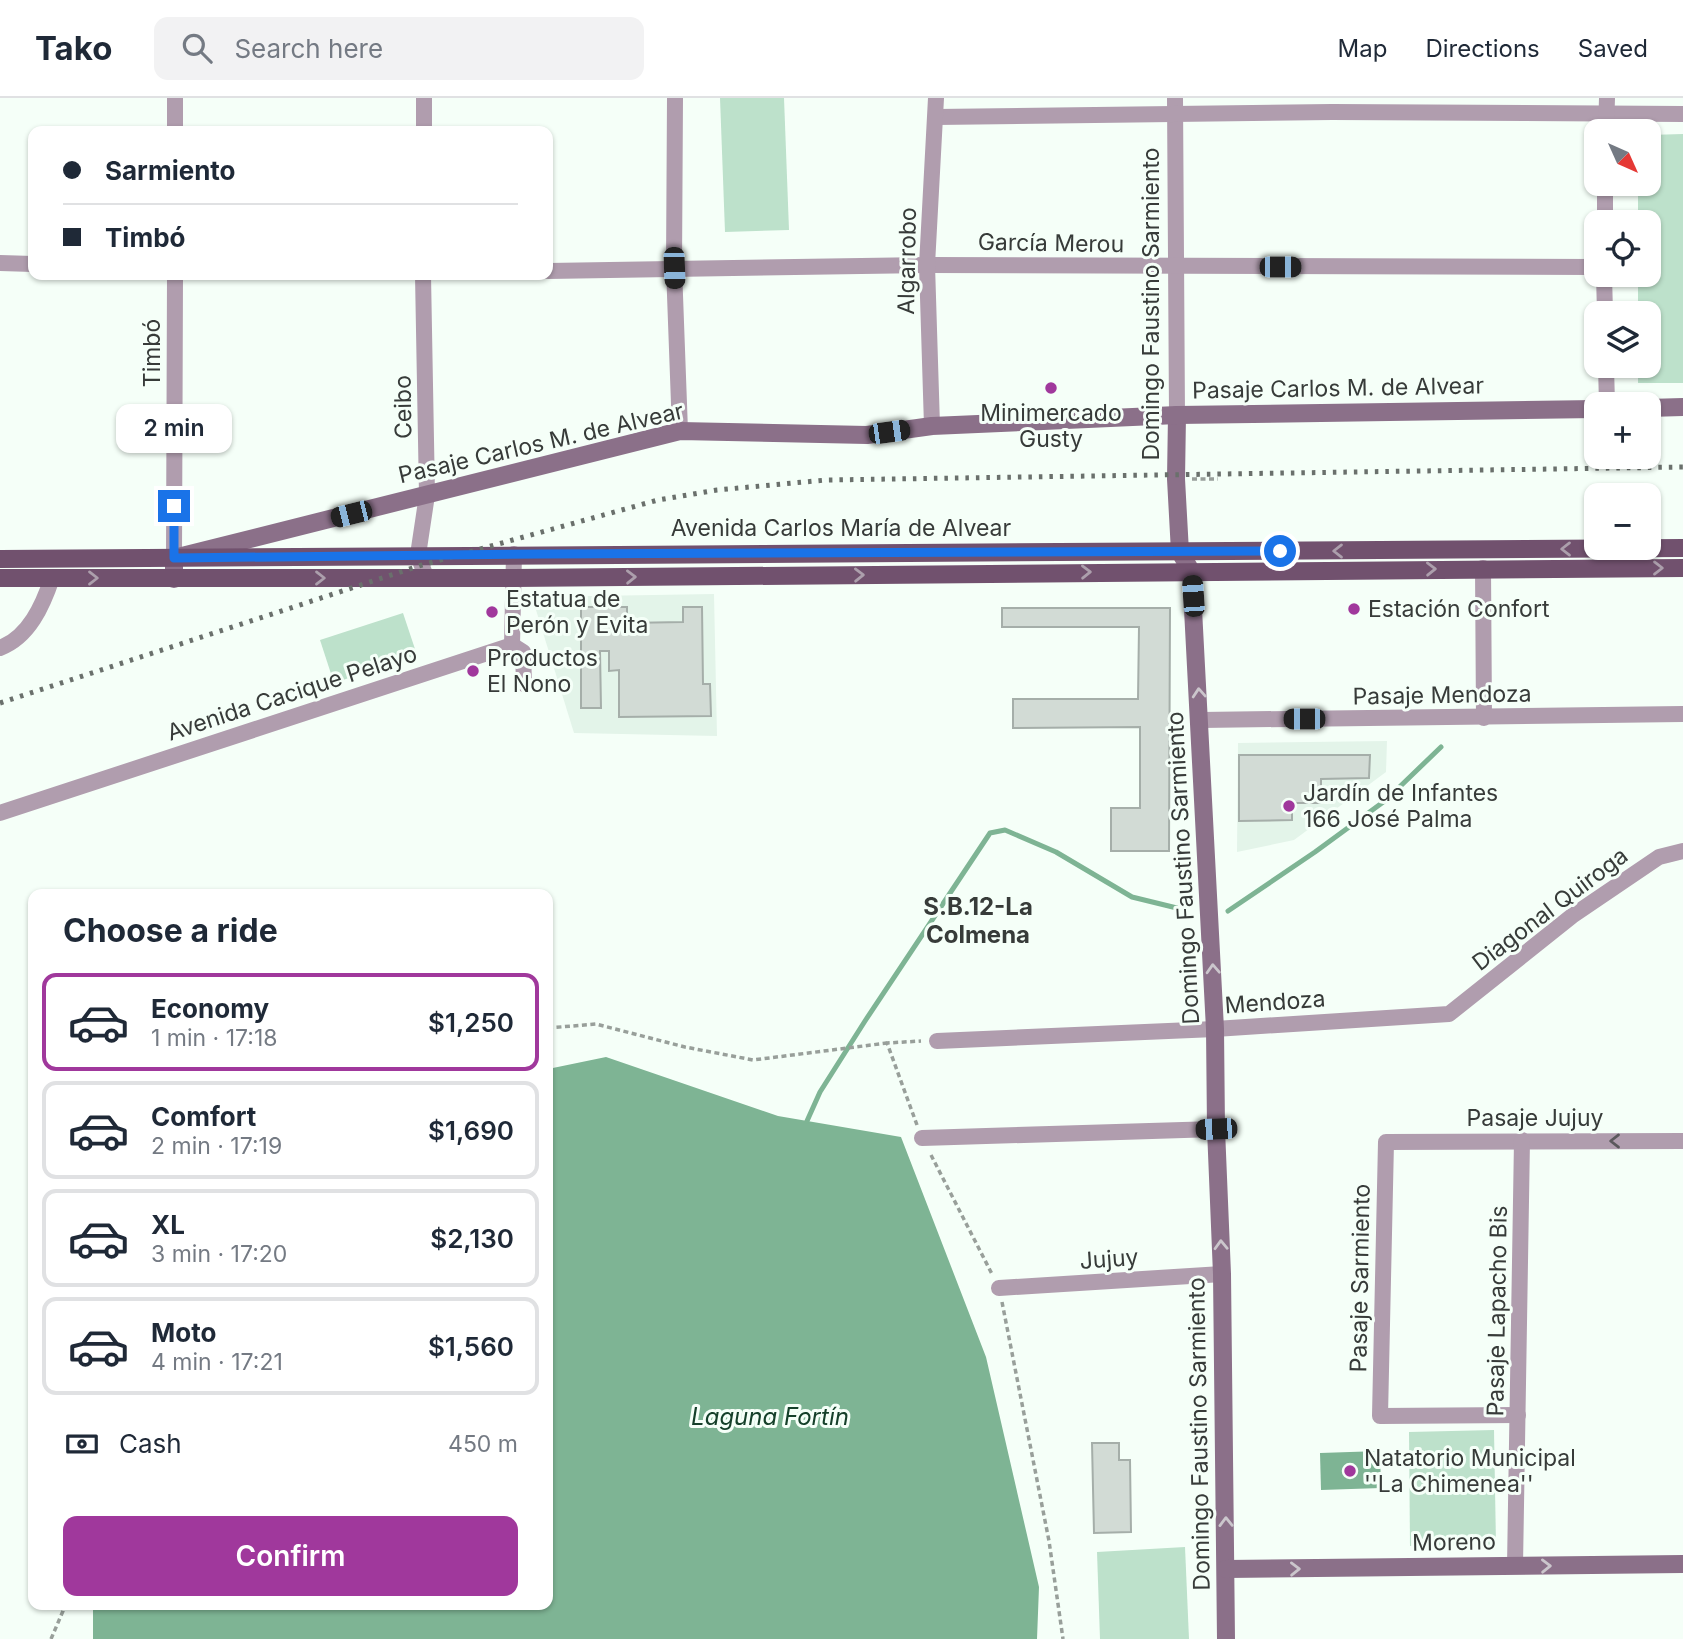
<!DOCTYPE html>
<html lang="en">
<head>
<meta charset="utf-8">
<style>
  :root { --surface:#fff; --page:#f2f2f3; --text:#1f2937; --muted:#747a83; --line:#e0e1e3; --accent:#a0389c }
  body { margin:0; font-family:Inter,sans-serif; background:var(--page); color:var(--text); height:100vh; display:flex; flex-direction:column; font-size:26px; white-space:nowrap }
  * { box-sizing:border-box; margin:0 }
  p { font-size:23px; color:var(--muted) }
  .icon { flex:none; width:38px; height:38px; fill:none; stroke:currentColor; stroke-width:2; stroke-linecap:round; stroke-linejoin:round }
  .map { position:relative; flex:1; overflow:hidden }
  .side { position:absolute; left:28px; top:791px; width:525px; height:721px; display:flex; flex-direction:column; background:var(--surface); border-radius:14px; box-shadow:0 2px 5px #0004 }
  .side>* { flex:none }
  .banner { position:absolute; left:28px; top:28px; width:525px; height:154px; border-radius:14px; box-shadow:0 2px 5px #0004; display:grid; align-content:center; height:154px; padding:0 35px; background:var(--surface) }
  .needle { width:46px; rotate:135deg }
  .tools { position:absolute; left:1584px; top:21px; display:grid; gap:14px }
  .tools a { display:grid; place-items:center; width:77px; height:77px; border-radius:14px; background:var(--surface); box-shadow:0 2px 5px #0004; font-size:35px }
  .end { position:absolute; width:32px; height:32px; margin:-16px; border:9px solid #1a73e8; background:#fff; box-shadow:0 0 0 4px #fff }
  .from { border-radius:50% }
  .bubble { position:absolute; height:49px; border-radius:14px; background:var(--surface); box-shadow:0 2px 5px #0004; font-size:23px; font-weight:600; line-height:49px; text-align:center }
  .car { position:absolute; width:21px; height:42px; margin:-21px -10px; border-radius:9px; box-shadow:0 0 5px 2px #0007; background:linear-gradient(#222 24%,#8ab4d8 0 40%,#222 0 76%,#8ab4d8 0 86%,#222 0) }
  .banner b { display:flex; align-items:center; gap:24px; height:66px; font-size:26px }
  .banner b+b { border-top:2px solid var(--line) }
  .banner i { width:18px; height:18px; background:var(--text) }
  ul { padding:0; list-style:none }
  li { display:flex; align-items:center; gap:21px; height:98px; margin:0 14px 10px; padding:0 21px; border:4px solid var(--line); border-radius:14px }
  li div { flex:1 }
  li b { display:block; font-size:26px }
  li em { font-style:normal; font-weight:600 }
  li.current { border-color:var(--accent) }
  li>.icon { width:63px; height:63px; stroke-width:1.5 }
  h2 { padding:0 35px; font-size:32px; line-height:84px }
  .pay { display:flex; align-items:center; gap:18px; height:77px; padding:0 35px; font-size:26px }
  .pay p { margin-inline-start:auto }
  .button { display:flex; gap:14px; margin-top:auto; padding:14px 35px }
  .button a { flex:1; height:80px; border-radius:14px; background:var(--accent); color:#fff; font-size:28px; font-weight:600; line-height:80px; text-align:center }
  header { display:flex; align-items:center; gap:42px; box-sizing:border-box; height:98px; padding:0 35px; background:var(--surface); border-bottom:2px solid var(--line) }
  header strong { font-size:33px }
  nav { display:flex; gap:38px; margin-inline-start:auto; font-size:24px }
  .search { width:490px; height:63px; background:var(--page); display:flex; align-items:center; gap:18px; box-sizing:border-box; padding:0 24px; border-radius:14px; color:var(--muted); font-size:26px }
  .map>svg:first-child { display:block }
  .built { fill:#e3f4e9 }
  .green { fill:#bde1cb }
  .water { fill:#7eb494 }
  .lines { fill:none; stroke-linecap:round; stroke-linejoin:round }
  .stream { stroke:#7eb494; stroke-width:5 }
  .building { fill:#d2dbd5; stroke:#a5aea9; stroke-width:2 }
  .path { stroke:#989f9a; stroke-width:3.5; stroke-dasharray:5 3.5; stroke-linecap:butt }
  .street { stroke:#b09dae; stroke-width:16 }
  .secondary { stroke:#8b7089; stroke-width:18 }
  .primary { stroke:#71516e; stroke-width:18 }
  .rail { stroke:#6a706c; stroke-width:5; stroke-dasharray:3.5 7; stroke-linecap:butt }
  .oneway { stroke:#ac9fac }
  .oneway2 { stroke:#cbc6cc }
  .oneway3 { stroke:#5b585c }
  .route { stroke:#1a73e8; stroke-width:9 }
  .poi-dot { fill:#a0389c; stroke:#f5fff8; stroke-width:2.5 }
  .labels { text-anchor:middle; dominant-baseline:central; stroke-width:6; stroke-linejoin:round; paint-order:stroke }
  .street-label { font-size:23px; fill:#373b39; stroke:#f5fff8 }
  .poi-label { font-size:23px; fill:#373b39; stroke:#f5fff8; text-anchor:start }
  .neighbourhood-label { font-size:24px; font-weight:bold; fill:#373b39; stroke:#f5fff8 }
  .water-label { font-size:24px; font-style:italic; fill:#15402a; stroke:#f5fff8 }
</style>
</head>
<body>
<header>
<strong>Tako</strong>
<div class="search"><svg class="icon" aria-label="search" viewBox="0 0 24 24"><circle cx="10" cy="10" r="6"/><path d="M15 15l6 6"/></svg>Search here</div>
<nav><a>Map</a><a>Directions</a><a>Saved</a></nav>
</header>
<div class="map">
<svg width="1683" height="1541" viewBox="0 0 1683 1541">
  <rect width="100%" height="100%" fill="#f5fff8"/>
  <g class="built">
    <polygon points="714,496 717,638 574,635 532,499"/>
    <polygon points="1387,643 1386,674 1294,742 1237,754 1238,645"/>
  </g>
  <g class="green">
    <polygon points="720,0 784,0 789,132 725,134"/>
    <polygon points="1683,36 1683,285 1638,285 1638,268 1648,268 1648,215 1638,215 1638,177 1648,177 1648,124 1638,124 1638,86 1648,86 1649,37"/>
    <polygon points="403,515 417,557 334,585 320,542"/>
    <polygon points="1494,1332 1496,1447 1410,1448 1409,1334"/>
    <polygon points="1185,1449 1189,1541 1100,1541 1097,1454"/>
  </g>
  <g class="water">
    <polygon points="606,959 778,1018 901,1039 986,1259 1039,1489 1037,1541 93,1541 93,1507 548,1507 548,971"/>
    <polygon points="1380,1353 1381,1390 1321,1392 1320,1355"/>
  </g>
  <g class="lines">
    <g class="stream">
      <polyline points="1228,813 1315,754 1386,702 1441,649"/>
      <polyline points="807,1023 820,994 865,923 990,735 1005,732 1056,754 1132,799 1185,812"/>
    </g>
  </g>
  <g class="building">
    <polygon points="581,509 627,509 627,525 683,524 683,509 702,509 703,586 710,586 711,618 619,619 619,572 609,573 609,553 600,553 601,610 581,610"/>
    <polygon points="1002,510 1170,510 1169,753 1111,753 1111,710 1140,710 1140,629 1013,630 1013,601 1138,601 1139,529 1002,529"/>
    <polygon points="1239,657 1370,657 1369,680 1321,681 1321,705 1292,705 1292,722 1239,723"/>
    <polygon points="1092,1345 1119,1345 1119,1362 1130,1362 1131,1434 1094,1435"/>
  </g>
  <g class="lines">
    <g class="path">
      <polyline points="1192,381 1218,381"/>
      <polyline points="548,930 596,926 685,949 753,962 887,945"/>
      <polyline points="917,1027 887,945 921,943"/>
      <polyline points="931,1057 993,1178"/>
      <polyline points="1002,1204 1049,1443 1063,1541"/>
      <polyline points="51,1541 63,1513 63,1507"/>
    </g>
    <g class="street">
      <polyline points="675,0 674,170 680,333"/>
      <polyline points="1175,0 1177,317"/>
      <polyline points="936,19 1332,14 1683,16"/>
      <polyline points="175,33 175,0"/>
      <polyline points="424,33 424,0"/>
      <polyline points="1606,33 1607,0"/>
      <polyline points="1605,124 1605,86"/>
      <polyline points="0,165 33,166"/>
      <polyline points="548,173 927,167 1596,169"/>
      <polyline points="423,177 427,397 418,457 426,479"/>
      <polyline points="1604,177 1605,215"/>
      <polyline points="1606,268 1607,306"/>
      <polyline points="932,328 927,167 936,0"/>
      <polyline points="174,460 175,177"/>
      <polyline points="1483,470 1484,620"/>
      <polyline points="512,547 514,456"/>
      <polyline points="512,547 523,554 524,586"/>
      <path d="M 0,550 C 29,539 43,507 52,480"/>
      <polyline points="1201,622 1683,616"/>
      <polyline points="0,715 512,547"/>
      <polyline points="937,943 1215,931 1449,916 1572,818 1659,759 1683,753"/>
      <polyline points="922,1040 1216,1031"/>
      <polyline points="999,1190 1222,1176"/>
      <polyline points="1518,1317 1380,1318 1386,1044 1683,1043"/>
      <polyline points="1515,1468 1522,1042"/>
    </g>
    <g class="secondary">
      <polyline points="1648,310 1683,309"/>
      <polyline points="1177,317 1176,381 1180,454 1191,473 1215,931 1216,1031 1222,1176 1226,1541"/>
      <polyline points="174,481 174,460 680,333 867,337 932,328 1177,317 1596,311"/>
      <polyline points="1226,1471 1683,1466"/>
    </g>
    <g class="primary">
      <polyline points="0,461 1683,450"/>
      <polyline points="0,480 514,480 1683,470"/>
    </g>
    <polyline class="rail" points="0,605 422,467 658,402 717,392 826,382 1683,369"/>
  </g>
  <defs><path id="oneway-chevron" d="M-2-3.5L2.5 0L-2 3.5" fill="none" stroke-width="1.6" stroke-linecap="round" stroke-linejoin="round" transform="scale(1.75)"/></defs>
  <g class="oneway">
    <use href="#oneway-chevron" transform="translate(1566 451) rotate(180)"/>
    <use href="#oneway-chevron" transform="translate(1338 453) rotate(180)"/>
    <use href="#oneway-chevron" transform="translate(1658 470)"/>
    <use href="#oneway-chevron" transform="translate(1431 471) rotate(-1)"/>
    <use href="#oneway-chevron" transform="translate(1086 474) rotate(-1)"/>
    <use href="#oneway-chevron" transform="translate(859 477) rotate(-1)"/>
    <use href="#oneway-chevron" transform="translate(631 479) rotate(-1)"/>
    <use href="#oneway-chevron" transform="translate(93 480)"/>
    <use href="#oneway-chevron" transform="translate(320 480)"/>
  </g>
  <g class="oneway2">
    <use href="#oneway-chevron" transform="translate(1199 595) rotate(-94)"/>
    <use href="#oneway-chevron" transform="translate(1213 871) rotate(-93)"/>
    <use href="#oneway-chevron" transform="translate(1221 1147) rotate(-92)"/>
    <use href="#oneway-chevron" transform="translate(1226 1424) rotate(-91)"/>
    <use href="#oneway-chevron" transform="translate(1546 1468) rotate(-1)"/>
    <use href="#oneway-chevron" transform="translate(1295 1471) rotate(-1)"/>
  </g>
  <use class="oneway3" href="#oneway-chevron" transform="translate(1615 1043) rotate(-180)"/>
  <g class="lines">
    <polyline class="route" points="174,408 174,460 541,456 1280,453"/>
  </g>
  <g class="poi-dot">
    <circle cx="1051" cy="290" r="7"/>
    <circle cx="1354" cy="511" r="7"/>
    <circle cx="492" cy="514" r="7"/>
    <circle cx="473" cy="573" r="7"/>
    <circle cx="1289" cy="708" r="7"/>
    <circle cx="1350" cy="1373" r="7"/>
  </g>
  <g class="labels">
    <g class="street-label">
      <text transform="translate(1051 145) rotate(1)">García Merou</text>
      <text transform="translate(907 163) rotate(-89)">Algarrobo</text>
      <text transform="translate(1151 206) rotate(-90)">Domingo Faustino Sarmiento</text>
      <text transform="translate(152 255) rotate(-90)">Timbó</text>
      <text transform="translate(1338 290) rotate(-1)">Pasaje Carlos M. de Alvear</text>
      <text transform="translate(403 309) rotate(-91)">Ceibo</text>
      <text transform="translate(541 345) rotate(-13)">Pasaje Carlos M. de Alvear</text>
      <text x="841" y="430">Avenida Carlos María de Alvear</text>
      <text transform="translate(292 595) rotate(-18)">Avenida Cacique Pelayo</text>
      <text transform="translate(1442 597) rotate(-1)">Pasaje Mendoza</text>
      <text transform="translate(1183 770) rotate(-93)">Domingo Faustino Sarmiento</text>
      <text transform="translate(1550 811) rotate(-37)">Diagonal Quiroga</text>
      <text transform="translate(1275 904) rotate(-4)">Mendoza</text>
      <text x="1535" y="1020">Pasaje Jujuy</text>
      <text transform="translate(1109 1161) rotate(-4)">Jujuy</text>
      <text transform="translate(1360 1180) rotate(-89)">Pasaje Sarmiento</text>
      <text transform="translate(1497 1213) rotate(-89)">Pasaje Lapacho Bis</text>
      <text transform="translate(1199 1336) rotate(-91)">Domingo Faustino Sarmiento</text>
      <text transform="translate(1454 1444) rotate(-1)">Moreno</text>
    </g>
    <g class="poi-label">
      <text x="1051" y="315" text-anchor="middle">Minimercado<tspan x="1051" dy="26">Gusty</tspan></text>
      <text x="506" y="501">Estatua de<tspan x="506" dy="26">Perón y Evita</tspan></text>
      <text x="1368" y="511">Estación Confort</text>
      <text x="487" y="560">Productos<tspan x="487" dy="26">El Nono</tspan></text>
      <text x="1303" y="695">Jardín de Infantes<tspan x="1303" dy="26">166 José Palma</tspan></text>
      <text x="1364" y="1360">Natatorio Municipal<tspan x="1364" dy="26">''La Chimenea''</tspan></text>
    </g>
    <g class="neighbourhood-label">
      <text x="978" y="808">S.B.12-La<tspan x="978" dy="28">Colmena</tspan></text>
    </g>
    <g class="water-label">
      <text x="770" y="1318">Laguna Fortín</text>
    </g>
  </g>
</svg>
<div class="tools">
<a><svg class="needle" viewBox="-14 -14 28 28"><path d="M0-13l5 13h-10z" fill="#e53935"/><path d="M0 13l5-13h-10z" fill="#747a83"/></svg></a>
<a><svg class="icon" aria-label="locate" viewBox="0 0 24 24"><circle cx="12" cy="12" r="6"/><path d="M12 2v4M12 18v4M2 12h4M18 12h4"/></svg></a>
<a><svg class="icon" aria-label="layers" viewBox="0 0 24 24"><path d="M12 4l9 5-9 5-9-5zM3 14l9 5 9-5"/></svg></a>
<a>+</a>
<a>−</a>
</div>
<i class="end from" style="left:1280px;top:453px"></i>
<i class="end" style="left:174px;top:408px"></i>
<div class="bubble" style="left:116px;top:306px;width:116px">2 min</div>
<i class="car" style="left:1280px;top:169px;rotate:90deg"></i>
<i class="car" style="left:674px;top:170px;rotate:178deg"></i>
<i class="car" style="left:889px;top:334px;rotate:82deg"></i>
<i class="car" style="left:351px;top:416px;rotate:256deg"></i>
<i class="car" style="left:1193px;top:498px;rotate:356deg"></i>
<i class="car" style="left:1304px;top:621px;rotate:270deg"></i>
<i class="car" style="left:1216px;top:1031px;rotate:268deg"></i>
<div class="banner">
<b><i class="from"></i>Sarmiento</b>
<b><i></i>Timbó</b>
</div>
<section class="side">
<h2>Choose a ride</h2>
<ul>
<li class="current"><svg class="icon" aria-label="car" viewBox="0 0 24 24"><path d="M5 17H2v-5l4-1 3-4h7l3 4 3 1v5h-3M9 17h6M6 11h13"/><circle cx="7" cy="17" r="2"/><circle cx="17" cy="17" r="2"/></svg><div><b>Economy</b><p>1 min · 17:18</p></div><em>$1,250</em></li>
<li><svg class="icon" aria-label="car" viewBox="0 0 24 24"><path d="M5 17H2v-5l4-1 3-4h7l3 4 3 1v5h-3M9 17h6M6 11h13"/><circle cx="7" cy="17" r="2"/><circle cx="17" cy="17" r="2"/></svg><div><b>Comfort</b><p>2 min · 17:19</p></div><em>$1,690</em></li>
<li><svg class="icon" aria-label="car" viewBox="0 0 24 24"><path d="M5 17H2v-5l4-1 3-4h7l3 4 3 1v5h-3M9 17h6M6 11h13"/><circle cx="7" cy="17" r="2"/><circle cx="17" cy="17" r="2"/></svg><div><b>XL</b><p>3 min · 17:20</p></div><em>$2,130</em></li>
<li><svg class="icon" aria-label="car" viewBox="0 0 24 24"><path d="M5 17H2v-5l4-1 3-4h7l3 4 3 1v5h-3M9 17h6M6 11h13"/><circle cx="7" cy="17" r="2"/><circle cx="17" cy="17" r="2"/></svg><div><b>Moto</b><p>4 min · 17:21</p></div><em>$1,560</em></li>
</ul>
<div class="pay"><svg class="icon" aria-label="cash" viewBox="0 0 24 24"><path d="M3 7h18v10H3z"/><circle cx="12" cy="12" r="2"/></svg>Cash<p>450 m</p></div>
<div class="button"><a>Confirm</a></div>
</section>
</div>
</body>
</html>
